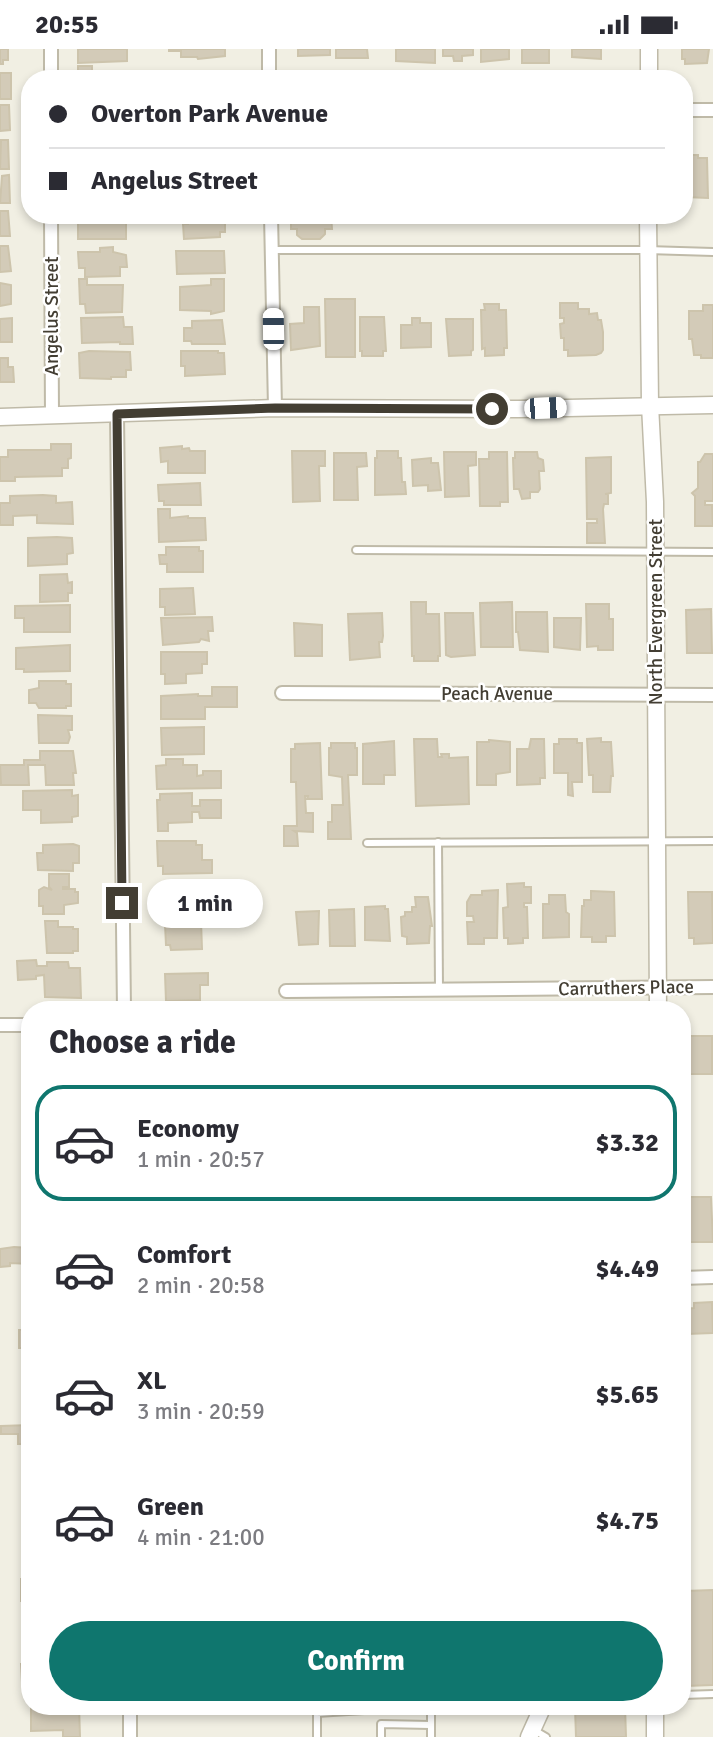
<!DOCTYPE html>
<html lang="en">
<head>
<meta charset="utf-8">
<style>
  :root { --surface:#fff; --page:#f2f2f3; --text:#2b2b33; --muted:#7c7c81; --line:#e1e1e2; --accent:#0f766e }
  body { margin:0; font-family:Signika,sans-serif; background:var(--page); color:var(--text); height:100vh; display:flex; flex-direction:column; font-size:26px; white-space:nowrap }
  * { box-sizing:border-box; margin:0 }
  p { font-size:23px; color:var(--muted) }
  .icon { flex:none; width:38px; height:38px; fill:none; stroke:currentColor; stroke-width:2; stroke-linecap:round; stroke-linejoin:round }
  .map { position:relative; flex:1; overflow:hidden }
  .side { position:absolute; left:21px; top:952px; width:670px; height:714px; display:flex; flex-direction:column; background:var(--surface); border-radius:28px; box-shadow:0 4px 10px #0003 }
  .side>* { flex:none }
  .guide { position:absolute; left:21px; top:21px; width:672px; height:154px; border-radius:28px; box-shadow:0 4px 10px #0003; display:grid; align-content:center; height:154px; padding:0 28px; background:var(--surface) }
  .end { position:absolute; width:32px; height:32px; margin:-16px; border:9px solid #433e33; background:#fff; box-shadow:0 0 0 4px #fff }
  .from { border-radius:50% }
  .bubble { position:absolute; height:49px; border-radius:24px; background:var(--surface); box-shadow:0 4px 10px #0003; font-size:23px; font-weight:700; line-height:49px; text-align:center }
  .car { position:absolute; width:21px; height:42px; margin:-21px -10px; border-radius:9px; box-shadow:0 0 5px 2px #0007; background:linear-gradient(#fff 24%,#345 0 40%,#fff 0 76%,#345 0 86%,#fff 0) }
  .guide b { display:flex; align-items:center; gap:24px; height:66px; font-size:26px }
  .guide b+b { border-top:2px solid var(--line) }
  .guide i { width:18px; height:18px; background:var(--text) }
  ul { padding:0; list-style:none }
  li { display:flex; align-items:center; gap:21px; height:116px; margin:0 14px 10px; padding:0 14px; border:4px solid transparent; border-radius:28px }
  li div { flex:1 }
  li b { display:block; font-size:26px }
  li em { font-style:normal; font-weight:700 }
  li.current { border-color:var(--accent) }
  li>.icon { width:63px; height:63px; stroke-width:1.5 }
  h2 { padding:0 28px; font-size:32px; line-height:84px }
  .cta { display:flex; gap:14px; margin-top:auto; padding:14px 28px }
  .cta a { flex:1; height:80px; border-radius:42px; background:var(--accent); color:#fff; font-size:28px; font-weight:700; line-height:80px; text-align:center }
  .status { display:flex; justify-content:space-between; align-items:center; height:49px; padding:0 35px; background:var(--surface); direction:ltr }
  .status svg { height:19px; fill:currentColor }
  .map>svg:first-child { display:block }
  .building { fill:#d3cbb8; stroke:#cdc4ac; stroke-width:2 }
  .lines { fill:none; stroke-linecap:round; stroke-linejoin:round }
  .service-casing { stroke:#bfbaa8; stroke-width:10 }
  .minor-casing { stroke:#bfbaa8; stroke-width:16 }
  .tertiary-casing { stroke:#bfbaa8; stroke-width:19 }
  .service { stroke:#fff; stroke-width:6 }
  .minor { stroke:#fff; stroke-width:12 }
  .tertiary { stroke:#fff; stroke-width:16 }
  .route { stroke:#433e33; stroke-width:9 }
  .labels { text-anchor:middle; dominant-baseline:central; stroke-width:5; stroke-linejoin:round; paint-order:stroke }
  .street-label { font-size:19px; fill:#433e33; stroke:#fff }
</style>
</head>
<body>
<div class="status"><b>20:55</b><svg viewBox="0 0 49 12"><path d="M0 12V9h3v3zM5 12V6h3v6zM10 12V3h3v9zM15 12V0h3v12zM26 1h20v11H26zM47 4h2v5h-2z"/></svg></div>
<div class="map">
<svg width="713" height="1688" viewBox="0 0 713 1688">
  <rect width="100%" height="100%" fill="#f1efe3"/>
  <g class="building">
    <polygon points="0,0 8,0 8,11 3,11 3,15 0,15"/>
    <polygon points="78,0 127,0 127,12 78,14"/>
    <polygon points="169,0 225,0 225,7 198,10 197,8 181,8 181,2 169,2"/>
    <polygon points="298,0 330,0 330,6 298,7"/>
    <polygon points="336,0 367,0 368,9 336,9"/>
    <polygon points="396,0 435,0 435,14 396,12"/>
    <polygon points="443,0 473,0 473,6 462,7 462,12 454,12 453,7 443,7"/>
    <polygon points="481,0 509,0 509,10 481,13"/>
    <rect x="522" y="0" width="27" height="14"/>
    <polygon points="572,0 601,0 601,10 572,8"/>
    <polygon points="682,0 709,0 707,14 685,15 685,10 682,10"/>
    <polygon points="78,17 92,17 92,26 134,26 134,30 78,30"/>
    <rect x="186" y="23" width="38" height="7"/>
    <rect x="0" y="24" width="11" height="26"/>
    <polygon points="0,56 9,56 10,81 0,82"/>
    <polygon points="1,91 8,91 9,120 0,120"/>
    <polygon points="692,106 698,106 698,109 707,109 708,149 685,148 684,109 692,109"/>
    <polygon points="9,126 10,154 0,154 2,127"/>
    <polygon points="0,162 8,162 10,187 0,187"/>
    <rect x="78" y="166" width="48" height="24"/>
    <polygon points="188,166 220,166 220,170 225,170 225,183 220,183 220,188 184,190 183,175 188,175"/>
    <polygon points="291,166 331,166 332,180 325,180 325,185 320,190 302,190 297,186 297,180 291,180"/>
    <polygon points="0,197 8,197 11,222 0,223"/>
    <polygon points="113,198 113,203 126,206 127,218 120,218 120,227 85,228 85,219 79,219 78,203 100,203 100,199"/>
    <polygon points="176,202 224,202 225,224 177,225"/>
    <polygon points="79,230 87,230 87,236 123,236 122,263 86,264 85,255 80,255"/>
    <polygon points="211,230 224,230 224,262 211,265 211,262 180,261 180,238 211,236"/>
    <polygon points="0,234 11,236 11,255 0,257"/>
    <polygon points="325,250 355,250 355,308 326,308"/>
    <polygon points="560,254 578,254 578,260 589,260 589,265 597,264 598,271 601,271 603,283 603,301 601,304 596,306 568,307 568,301 564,301 564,289 561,289 560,275 564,274 564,269 560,269"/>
    <polygon points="484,255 499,255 499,261 506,261 507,299 504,299 504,306 485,307 485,299 482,300 481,261 485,261"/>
    <polygon points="703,256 713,256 713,309 701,309 701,306 694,306 692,290 689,290 689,262 703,262"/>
    <polygon points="304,258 319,258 320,297 291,301 290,275 304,274"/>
    <polygon points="123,268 124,278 132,278 133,295 120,295 120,293 82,294 81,269"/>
    <polygon points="360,268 384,268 386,302 383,302 383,307 362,307 362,302 360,302"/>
    <polygon points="12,269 12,293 0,293 0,270"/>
    <polygon points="412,269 420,269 420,274 431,274 431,298 401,299 401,276 412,276"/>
    <polygon points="446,270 473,270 473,301 471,302 471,306 449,307"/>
    <polygon points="222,271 225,295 192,295 191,292 184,292 184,279 192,279 192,272"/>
    <polygon points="89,302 130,303 131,321 126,321 126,328 111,328 111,330 80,329 79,304"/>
    <polygon points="181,302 218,302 218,304 224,304 225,325 185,327 185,317 181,317"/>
    <polygon points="0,309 8,309 8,318 13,318 14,333 0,333"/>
    <polygon points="51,395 71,395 71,409 68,410 68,419 62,419 62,427 15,428 15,432 0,432 0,408 8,408 8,401 51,401"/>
    <polygon points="182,397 182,400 189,399 190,402 205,402 205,424 168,424 168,412 161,413 160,399"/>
    <polygon points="292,402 325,402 325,417 319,417 320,452 293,453"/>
    <polygon points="377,402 398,402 398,409 401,409 402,433 405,433 406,445 375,446 375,409 377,409"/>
    <polygon points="444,403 476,403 476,416 468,417 469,447 445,448"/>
    <polygon points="489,403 507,403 508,453 500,453 500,457 480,457 479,410 489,410"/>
    <polygon points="515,403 537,403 538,409 543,411 544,422 539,422 540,440 538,443 530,443 530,449 522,450 519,440 514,440 513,409 515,409"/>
    <polygon points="334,404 366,404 367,417 357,418 358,451 334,451"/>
    <polygon points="705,405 713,405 713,452 705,452 705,456 712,456 713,477 695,477 695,447 692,444 698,439 698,413 700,413"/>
    <polygon points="611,408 611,444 605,445 608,445 608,455 604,455 603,460 605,494 587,494 587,474 597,474 597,470 587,470 586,409"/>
    <polygon points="431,409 431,414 438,414 441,441 428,442 428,436 413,437 412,411"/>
    <polygon points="200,434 201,456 164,456 164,452 159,452 158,436"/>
    <polygon points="43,446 56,447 56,454 72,453 73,475 37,474 37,466 13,467 13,476 0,476 0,454 10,454 10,447"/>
    <polygon points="158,460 170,460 170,469 188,467 188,469 205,469 206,491 159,493"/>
    <polygon points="57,488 72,489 73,504 67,505 67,515 28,517 28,489"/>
    <polygon points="166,498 199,498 199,502 203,502 203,523 167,523 167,515 160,515 159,506 166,506"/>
    <polygon points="67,525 68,534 72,533 72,544 68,544 68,552 40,553 40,526"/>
    <polygon points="193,539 195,565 165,566 165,558 160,558 160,540"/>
    <polygon points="411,553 426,553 426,565 439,565 440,607 438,607 438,612 414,612 414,607 412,607"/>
    <polygon points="512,553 513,598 481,598 480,554"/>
    <polygon points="586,555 609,555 609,570 613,570 613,601 598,601 598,597 587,598"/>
    <polygon points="70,556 70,583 24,583 24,569 15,569 15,557"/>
    <polygon points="711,560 712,604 687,604 686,561"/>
    <polygon points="516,563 547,563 548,603 520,601 518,583 516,583"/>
    <polygon points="382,564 383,587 382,593 379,593 380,608 350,611 348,565"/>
    <polygon points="445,564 473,564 475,606 451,608 446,606"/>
    <polygon points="212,568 213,582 208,582 209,592 201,590 199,593 163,596 161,569"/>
    <polygon points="554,569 581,569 580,601 554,598"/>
    <polygon points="294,574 322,576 322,607 295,607"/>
    <polygon points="70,596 70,622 24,623 24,620 16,620 16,599"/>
    <polygon points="161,603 207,603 207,615 202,615 202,624 186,625 186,634 165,635 165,625 161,625"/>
    <polygon points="39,632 66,632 66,635 71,635 71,657 66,657 66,659 39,659 36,654 29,654 29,641 39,639"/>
    <polygon points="212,638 237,638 237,658 205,658 205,670 161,670 161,647 198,645 198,647 212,647"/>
    <polygon points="38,666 72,667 72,681 68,681 70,688 68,694 39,694"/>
    <polygon points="204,678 204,705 162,706 161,679"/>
    <polygon points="601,689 601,693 611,693 613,727 611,727 610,743 593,743 593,726 589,726 587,690"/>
    <polygon points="414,690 437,690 438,708 442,708 441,705 449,705 449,709 468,708 469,755 416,757"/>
    <polygon points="531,690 544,690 545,729 540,729 540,735 517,736 517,700 529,700"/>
    <polygon points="559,690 577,690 577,694 582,694 582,733 572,733 573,747 568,746 568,724 554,724 554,695 559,695"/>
    <polygon points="489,691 510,693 510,723 496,725 496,736 477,736 477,693 489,693"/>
    <polygon points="394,692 395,726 384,726 384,735 363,735 363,695"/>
    <polygon points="320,694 322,750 307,750 308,747 305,747 306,764 313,764 313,783 294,782 297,784 298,797 284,797 284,777 297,777 296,733 291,733 291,700 295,700 295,695"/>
    <polygon points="331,694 355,694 355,699 357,699 357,726 348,726 351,790 328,790 328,773 332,773 332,756 343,756 342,728 329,726 329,699 331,699"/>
    <polygon points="40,702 73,702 76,724 73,724 74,736 46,736 45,716 28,716 29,736 1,736 0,716 24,716 24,711 40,711"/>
    <polygon points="166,710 183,710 183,716 197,716 197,727 203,726 203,722 221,722 221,739 157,740 156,717 166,716"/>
    <polygon points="72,741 72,747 78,746 78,767 72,768 72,773 41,774 41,761 23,761 23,742"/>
    <polygon points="192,744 192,757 200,757 200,751 221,751 221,769 200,769 199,763 192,763 192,773 168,774 168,782 158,782 157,751 160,751 160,745"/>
    <polygon points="157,792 196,792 196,796 202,796 202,811 212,811 212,824 163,825 163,817 158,817"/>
    <polygon points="73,795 79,797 79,814 73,814 73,822 38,821 37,804 43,804 43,796"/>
    <polygon points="49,825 69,825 69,838 63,838 63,840 75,840 75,843 78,843 78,854 64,856 64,865 43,865 43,857 39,857 39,841 44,838 52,841 49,838"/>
    <polygon points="196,834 197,843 214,843 215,859 211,859 211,866 161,868 162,843 169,843 169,835"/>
    <polygon points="524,834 524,838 531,838 531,854 524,854 524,858 527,858 528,889 523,889 523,894 508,895 508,889 504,889 503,859 508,858 507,835"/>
    <polygon points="498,841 497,889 484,889 484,895 468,895 467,873 474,873 473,867 467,867 467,853 471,846 482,846 482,842"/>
    <polygon points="591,842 614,843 615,887 606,887 606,893 592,893 592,888 581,888 582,857 584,857 584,851 591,851"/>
    <polygon points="688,843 712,843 713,894 694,895 694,889 689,889"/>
    <polygon points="549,846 565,846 566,863 569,865 569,888 543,889 543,855 549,855"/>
    <polygon points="415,848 428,848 432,877 430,877 429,894 407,895 407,888 402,887 401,868 405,867 405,863 412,863 412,858 416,858"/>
    <polygon points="385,857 385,860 388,860 390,892 365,891 365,858"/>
    <polygon points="354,860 355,897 330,897 329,861"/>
    <polygon points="319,862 318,895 299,896 296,863"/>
    <polygon points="45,872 58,872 58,878 73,878 73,880 78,880 78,902 73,902 73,904 47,904"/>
    <polygon points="201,872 202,900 171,901 170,896 166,896 165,875"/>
    <polygon points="36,911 37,917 47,917 47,913 68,913 69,919 80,919 81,949 45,948 44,926 36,927 36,930 18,931 17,912"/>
    <polygon points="208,924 208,936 200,936 200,951 166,952 165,925"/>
    <rect x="688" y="987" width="24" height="38"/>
    <rect x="25" y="1008" width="5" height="25"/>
    <polygon points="25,1059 30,1059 30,1077 26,1077"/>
    <polygon points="685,1148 711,1148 713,1193 686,1193"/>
    <rect x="28" y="1169" width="2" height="26"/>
    <polygon points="14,1198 30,1199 30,1215 10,1214 10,1217 0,1218 0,1200"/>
    <polygon points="24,1244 30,1244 30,1267 25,1267"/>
    <polygon points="712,1253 713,1284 687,1285 685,1260 694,1259 694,1254"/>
    <polygon points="29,1277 30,1299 19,1299 19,1281 29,1281"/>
    <polygon points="30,1376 30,1409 29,1409 29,1395 18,1395 18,1385 1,1385 1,1377"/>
    <rect x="23" y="1421" width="7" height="13"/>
    <rect x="21" y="1530" width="9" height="22"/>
    <polygon points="713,1541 713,1636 686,1637 685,1542"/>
    <polygon points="21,1615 30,1615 30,1633 22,1633"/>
    <polygon points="31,1657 79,1657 80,1688 63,1688 63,1681 31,1682"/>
    <polygon points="625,1657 626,1688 576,1688 575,1658"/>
  </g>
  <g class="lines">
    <g class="service-casing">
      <g id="service">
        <polyline points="272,201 647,201 713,203"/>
        <polyline points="356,501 713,503"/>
        <polyline points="438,793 439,941"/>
        <polyline points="367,794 713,792"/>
        <polyline points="682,1646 713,1645"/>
        <polyline points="534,1681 546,1688"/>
        <polyline points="317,1688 317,1664 380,1660 430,1661"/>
        <polyline points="381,1688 381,1675 431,1676"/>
        <polyline points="431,1688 431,1657"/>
      </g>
    </g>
    <g class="minor-casing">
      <g id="minor">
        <polyline points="51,0 51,30"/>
        <polyline points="269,0 269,30"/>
        <polyline points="684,61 713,61"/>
        <polyline points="51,166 52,367"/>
        <polyline points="271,166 275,359"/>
        <polyline points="117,365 124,961"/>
        <polyline points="282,644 713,646"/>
        <polyline points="286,942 713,938"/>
        <polyline points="0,976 30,976"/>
        <polyline points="682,1229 713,1228"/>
        <polyline points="130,1657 130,1688"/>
      </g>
    </g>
    <g class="tertiary-casing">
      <g id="tertiary">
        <polyline points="649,30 649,0"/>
        <polyline points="648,166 650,356 655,453 658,961"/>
        <polyline points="0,368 275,359 519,360 713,356"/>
        <polyline points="529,1688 543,1657"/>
        <polyline points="655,1688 655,1657"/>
      </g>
    </g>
    <use href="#service" class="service"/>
    <use href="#minor" class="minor"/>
    <use href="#tertiary" class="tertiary"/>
  </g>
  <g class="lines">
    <polyline class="route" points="122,854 117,365 275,359 492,360"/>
  </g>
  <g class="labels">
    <g class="street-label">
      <text transform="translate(52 267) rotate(-90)">Angelus Street</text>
      <text transform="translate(656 563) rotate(-90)">North Evergreen Street</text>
      <text x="497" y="645">Peach Avenue</text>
      <text transform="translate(626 939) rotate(-1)">Carruthers Place</text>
    </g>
  </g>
</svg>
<i class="end from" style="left:492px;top:360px"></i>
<i class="end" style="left:122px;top:854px"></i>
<div class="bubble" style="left:147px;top:830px;width:116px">1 min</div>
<i class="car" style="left:273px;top:280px;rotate:359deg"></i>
<i class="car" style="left:545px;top:359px;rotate:88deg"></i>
<div class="guide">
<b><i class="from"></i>Overton Park Avenue</b>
<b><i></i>Angelus Street</b>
</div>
<section class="side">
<h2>Choose a ride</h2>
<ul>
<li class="current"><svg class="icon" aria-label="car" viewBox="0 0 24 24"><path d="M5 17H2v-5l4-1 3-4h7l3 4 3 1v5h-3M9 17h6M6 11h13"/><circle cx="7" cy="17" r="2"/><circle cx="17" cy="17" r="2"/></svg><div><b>Economy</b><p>1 min · 20:57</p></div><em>$3.32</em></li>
<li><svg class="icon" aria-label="car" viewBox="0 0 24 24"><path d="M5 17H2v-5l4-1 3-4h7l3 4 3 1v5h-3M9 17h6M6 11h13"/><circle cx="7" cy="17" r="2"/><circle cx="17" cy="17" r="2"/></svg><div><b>Comfort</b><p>2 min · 20:58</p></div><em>$4.49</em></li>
<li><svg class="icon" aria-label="car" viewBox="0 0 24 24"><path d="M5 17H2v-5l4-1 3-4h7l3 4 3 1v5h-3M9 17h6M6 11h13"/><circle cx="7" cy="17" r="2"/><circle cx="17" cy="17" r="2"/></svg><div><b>XL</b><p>3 min · 20:59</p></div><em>$5.65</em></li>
<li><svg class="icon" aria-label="car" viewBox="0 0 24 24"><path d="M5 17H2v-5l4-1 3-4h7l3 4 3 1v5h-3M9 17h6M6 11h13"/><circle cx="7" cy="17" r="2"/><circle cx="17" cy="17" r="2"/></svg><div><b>Green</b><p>4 min · 21:00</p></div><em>$4.75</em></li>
</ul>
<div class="cta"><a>Confirm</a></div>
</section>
</div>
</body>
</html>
